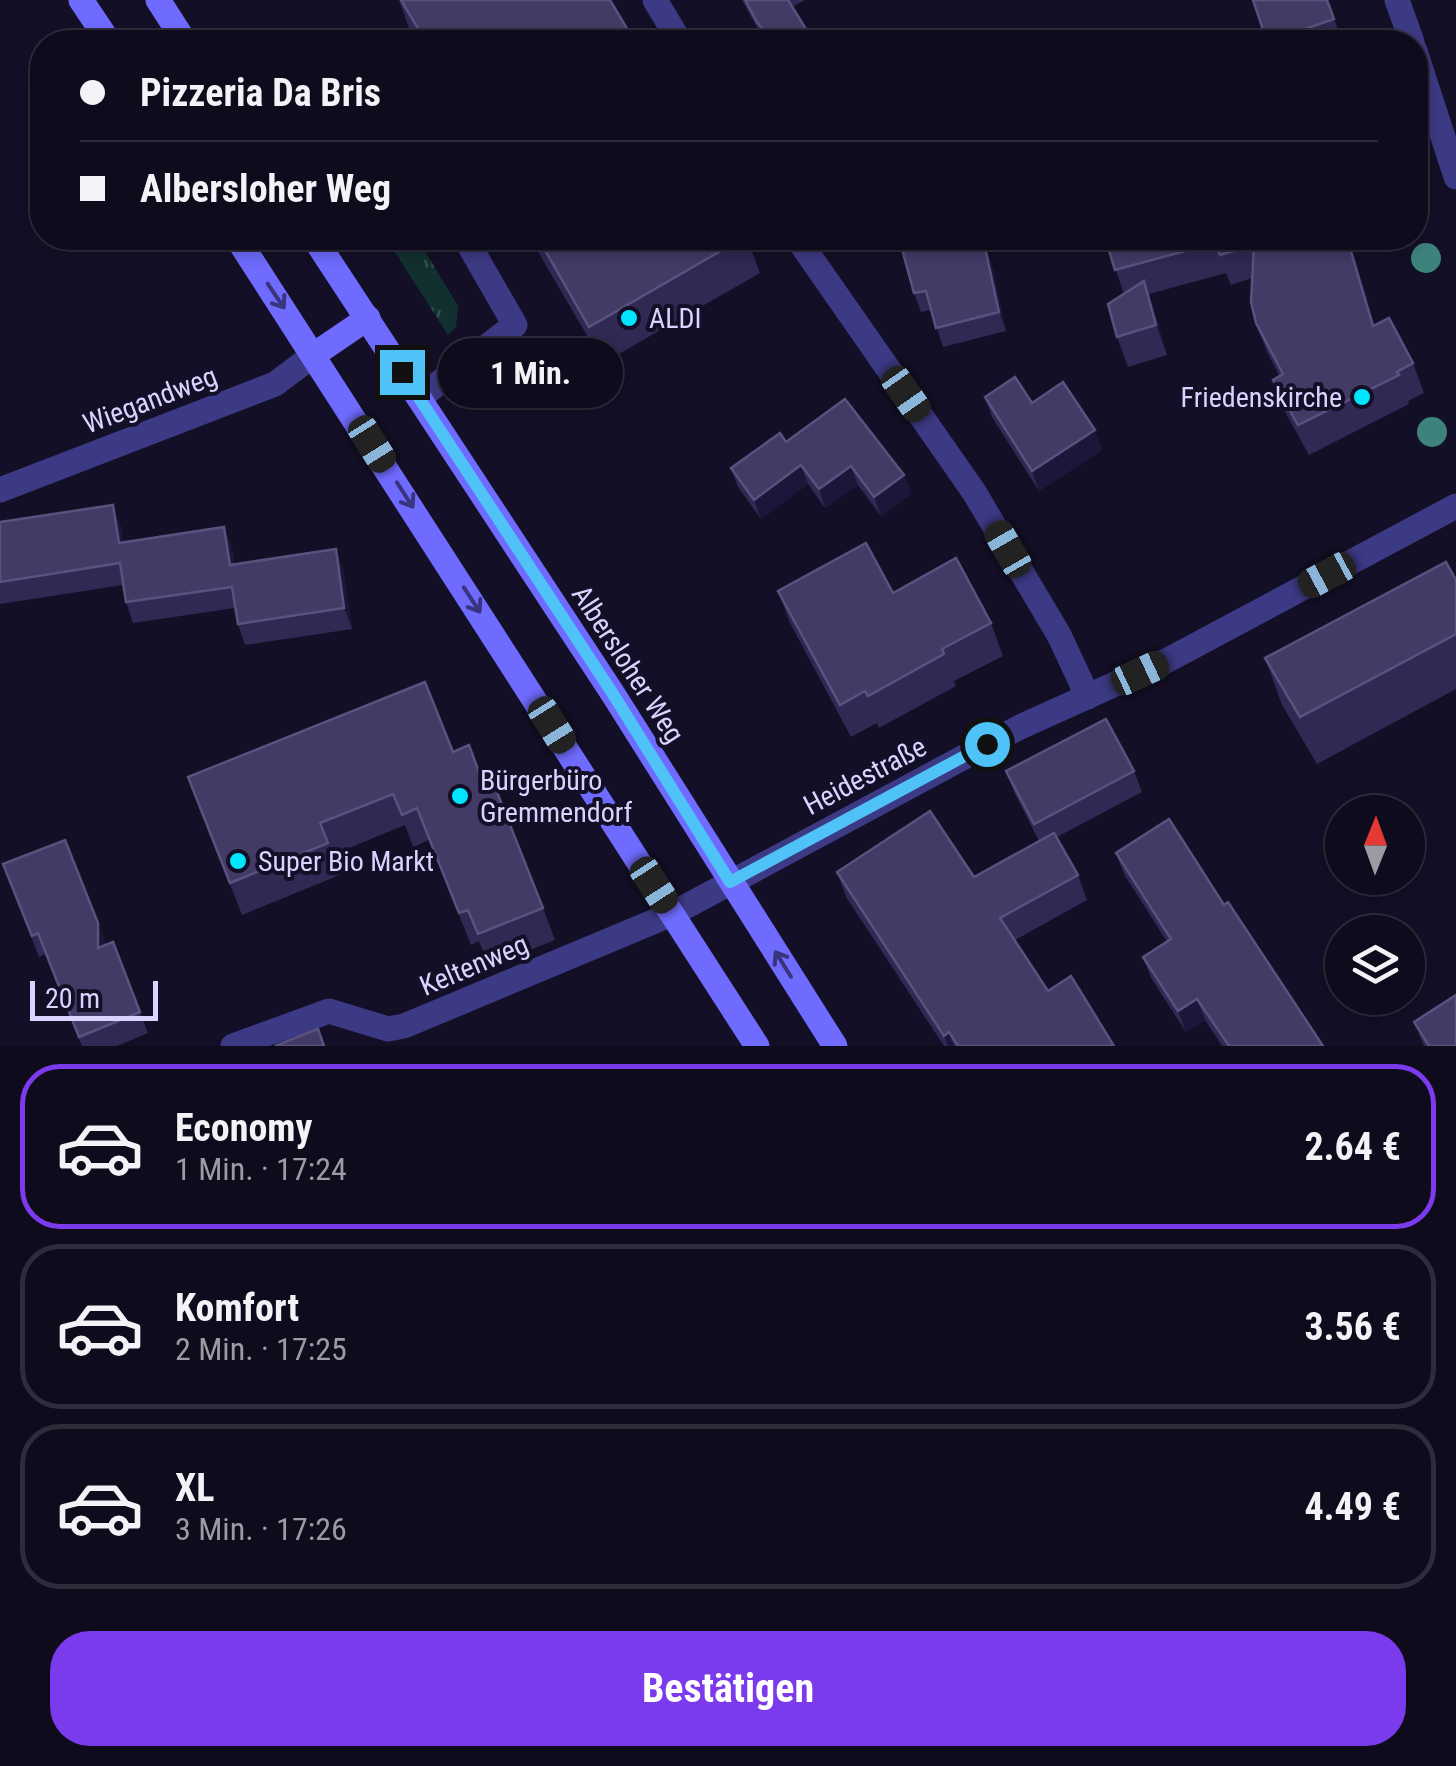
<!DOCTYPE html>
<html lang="de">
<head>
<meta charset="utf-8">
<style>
  :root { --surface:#0e0b1c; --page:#1c1929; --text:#f1f3f6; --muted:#9b9ba3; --line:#2e2b3b; --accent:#7c3aed }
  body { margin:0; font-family:"Roboto Condensed",sans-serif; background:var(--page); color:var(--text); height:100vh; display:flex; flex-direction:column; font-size:38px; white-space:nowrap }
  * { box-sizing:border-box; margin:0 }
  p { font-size:32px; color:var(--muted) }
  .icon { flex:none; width:55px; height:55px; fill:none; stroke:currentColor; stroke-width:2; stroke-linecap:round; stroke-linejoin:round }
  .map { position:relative; height:1046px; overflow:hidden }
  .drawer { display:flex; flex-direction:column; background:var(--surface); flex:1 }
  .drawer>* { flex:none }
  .top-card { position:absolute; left:30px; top:30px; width:1398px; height:220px; border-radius:40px; box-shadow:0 5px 15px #0003,0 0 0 2px var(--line); display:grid; align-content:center; height:220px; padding:0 50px; background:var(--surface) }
  .needle { width:65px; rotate:1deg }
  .fabs { position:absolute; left:1325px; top:795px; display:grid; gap:20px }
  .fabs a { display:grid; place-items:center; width:100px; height:100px; border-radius:50%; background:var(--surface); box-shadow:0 5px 15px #0003,0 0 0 2px var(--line); font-size:50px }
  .scale { position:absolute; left:30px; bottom:25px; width:128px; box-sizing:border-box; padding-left:10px; border:5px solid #d9d4ff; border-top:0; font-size:28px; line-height:35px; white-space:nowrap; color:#d9d4ff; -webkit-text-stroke:8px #130f26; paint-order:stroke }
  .end { position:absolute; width:45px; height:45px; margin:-22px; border:12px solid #4fc3f7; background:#111; box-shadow:0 0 0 5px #111 }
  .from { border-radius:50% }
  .bubble { position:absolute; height:70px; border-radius:35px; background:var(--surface); box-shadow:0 5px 15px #0003,0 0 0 2px var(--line); font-size:32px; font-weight:700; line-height:70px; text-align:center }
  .car { position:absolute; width:30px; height:60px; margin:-30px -15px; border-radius:12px; box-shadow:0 0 8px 2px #0007; background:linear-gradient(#222 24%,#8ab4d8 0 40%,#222 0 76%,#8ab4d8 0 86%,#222 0) }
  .top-card b { display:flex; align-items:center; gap:35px; height:95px; font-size:38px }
  .top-card b+b { border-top:2px solid var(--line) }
  .top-card i { width:25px; height:25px; background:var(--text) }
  ul { padding:18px 0 0; list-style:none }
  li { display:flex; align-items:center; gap:30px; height:165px; margin:0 20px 15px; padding:0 30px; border:5px solid var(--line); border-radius:40px }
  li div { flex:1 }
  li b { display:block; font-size:38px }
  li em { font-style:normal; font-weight:700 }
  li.active { border-color:var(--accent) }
  li>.icon { width:90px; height:90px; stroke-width:1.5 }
  .primary-button { display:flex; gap:20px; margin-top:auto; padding:20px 50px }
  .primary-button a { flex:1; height:115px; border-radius:40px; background:var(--accent); color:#fff; font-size:40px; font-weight:700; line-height:115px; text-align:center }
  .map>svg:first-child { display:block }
  .grass { fill:url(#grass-tufts) }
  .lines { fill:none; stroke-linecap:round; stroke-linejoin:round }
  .service { stroke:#3d3a85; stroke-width:25 }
  .minor { stroke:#3d3a85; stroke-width:25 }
  .secondary { stroke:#6f6bff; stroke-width:25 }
  .tree { fill:#3d827b }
  .wall { fill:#312854 }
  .shaded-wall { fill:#1d163a }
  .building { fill:#433a66; stroke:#5a527e; stroke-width:2.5 }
  .oneway { stroke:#38347d }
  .route { stroke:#4fc3f7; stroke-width:12 }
  .poi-dot { fill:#00e5ff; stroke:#130f26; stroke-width:4 }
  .labels { text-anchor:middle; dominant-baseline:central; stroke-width:8; stroke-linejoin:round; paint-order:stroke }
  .poi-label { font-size:28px; fill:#d9d4ff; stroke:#130f26; text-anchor:start }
  .street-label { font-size:28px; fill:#d9d4ff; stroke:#130f26 }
</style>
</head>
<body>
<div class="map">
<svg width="1456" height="1046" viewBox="0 0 1456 1046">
  <defs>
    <pattern id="grass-tufts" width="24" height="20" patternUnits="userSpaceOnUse" patternTransform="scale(2.5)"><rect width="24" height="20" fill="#12302f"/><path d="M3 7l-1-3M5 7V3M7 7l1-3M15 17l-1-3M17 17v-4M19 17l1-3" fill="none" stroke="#344d4e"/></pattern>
  </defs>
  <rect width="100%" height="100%" fill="#130f26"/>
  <polygon class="grass" points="386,238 417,238 458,306 456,327 448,335"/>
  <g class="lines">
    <polyline class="service" points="419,398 515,325 465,238"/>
    <g class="minor">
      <polyline points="655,0 680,42"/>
      <polyline points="1397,0 1412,42"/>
      <polyline points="1415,51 1456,177"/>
      <polyline points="797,238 974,492 1059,635 1088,697"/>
      <polyline points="0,490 275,384 315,354"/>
      <polyline points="233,1046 329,1011 388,1029 404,1026 672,914 1020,727 1166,661 1456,506"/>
    </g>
    <g class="secondary">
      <polyline points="81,0 109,42"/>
      <polyline points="158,0 185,42"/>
      <polyline points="237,238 757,1046"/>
      <polyline points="314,238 613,694 835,1046"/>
      <polyline points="315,354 368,318"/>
    </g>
  </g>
  <g class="tree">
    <circle cx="1426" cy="258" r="15"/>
    <circle cx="1432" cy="432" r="15"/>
  </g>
  <g class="wall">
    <polygon points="399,0 610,0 635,42 418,42 409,28"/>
    <polygon points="742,0 805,0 792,7 814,42 765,42"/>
    <polygon points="1327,0 1342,40 1334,42 1268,42"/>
    <polygon points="530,238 747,238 760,273 603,363"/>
    <polygon points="1105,238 1349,238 1375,326 1413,363 1424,393 1408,401 1409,404 1309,455 1284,410 1273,380 1280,377 1267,352 1256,323 1252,278 1231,285 1226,273 1149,294 1167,355 1128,367 1117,337 1124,294"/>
    <polygon points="983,243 991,262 1006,331 943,347 931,310 921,312 914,293"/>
    <polygon points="985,397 1032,403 1102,450 1039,491 992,417"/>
    <polygon points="786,442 904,475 911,494 881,516 858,485 825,508 808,484 761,519 738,487 731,468"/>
    <polygon points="0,522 121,526 123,542 224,527 232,548 235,565 336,549 343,570 352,629 245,645 238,624 235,608 133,623 126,602 123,585 0,604"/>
    <polygon points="1456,580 1456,689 1317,764 1282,705 1265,658"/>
    <polygon points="778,591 893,593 991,623 1003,656 954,681 956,686 879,728 877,723 851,737 790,623"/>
    <polygon points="453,752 486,791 543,908 555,940 489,966 479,941 471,945 429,840 413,847 405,825 332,855 340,875 242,915 188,777"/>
    <polygon points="1006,771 1134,771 1142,792 1057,837 1078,875 1087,900 1015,940 1048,991 1114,1046 944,1046 846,897 837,872 974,877 1039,841 1014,792"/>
    <polygon points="1116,853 1224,905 1323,1046 1222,1046 1205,1020 1186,1032 1151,978 1143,957 1167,942 1124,874"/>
    <polygon points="11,885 106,945 113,942 148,1033 117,1046 82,1046 45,954 39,957"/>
    <polygon points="1414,1022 1456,1046 1424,1046"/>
  </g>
  <g class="shaded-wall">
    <polygon points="1347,238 1349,238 1384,356 1373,326"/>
    <polygon points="984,243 991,262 1006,331 999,312"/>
    <polygon points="1144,281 1155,310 1167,355 1156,325"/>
    <polygon points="1095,430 1102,450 1039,491 1032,471"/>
    <polygon points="801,465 808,484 761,519 754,500"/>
    <polygon points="851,466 858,485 825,508 819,489"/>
    <polygon points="904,475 911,494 881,516 874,497"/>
    <polygon points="113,505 121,526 127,564 119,543"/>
    <polygon points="224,527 232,548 238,586 230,565"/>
    <polygon points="336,549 343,570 352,629 344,608"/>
    <polygon points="98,923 106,944 98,948"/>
    <polygon points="1197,999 1205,1020 1186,1032 1178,1011"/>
    <polygon points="949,1032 954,1046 948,1046 944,1036"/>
  </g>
  <g class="building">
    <polygon points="401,0 610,0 635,42 426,42"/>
    <polygon points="745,0 788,0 814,42 772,42 757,22"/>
    <polygon points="1253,0 1327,0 1334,19 1267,42"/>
    <polygon points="538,238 743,238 589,327"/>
    <polygon points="899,238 979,238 981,244 984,243 999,312 936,328 926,291 914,293"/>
    <polygon points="1105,238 1347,238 1373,326 1389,318 1413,363 1397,372 1399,375 1298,425 1273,380 1283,374 1256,323 1251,302 1254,245 1220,255 1215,243 1115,270"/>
    <polygon points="1144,281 1156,325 1117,337 1108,304"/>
    <polygon points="1015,377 1032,403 1063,382 1095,430 1032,471 985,397"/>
    <polygon points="845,399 904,475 874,497 851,466 819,489 801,465 754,500 731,468 780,433 786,442"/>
    <polygon points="113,505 119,543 224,527 230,565 336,549 344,608 238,624 232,587 126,602 120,563 0,582 0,522"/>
    <polygon points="866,543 893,593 956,558 991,623 942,649 944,654 868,696 865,691 840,705 778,591"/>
    <polygon points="1446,562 1456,580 1456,634 1300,717 1265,658"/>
    <polygon points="425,682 453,752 469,745 486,791 495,787 543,908 478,934 468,910 459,913 417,808 402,815 393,794 320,823 328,843 230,883 188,777"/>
    <polygon points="1106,719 1134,771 1034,824 1006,771"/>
    <polygon points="930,811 974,877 1054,833 1078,875 1000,918 1048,991 1071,976 1114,1046 958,1046 949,1032 944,1036 837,872"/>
    <polygon points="1169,819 1224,905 1228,902 1323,1046 1229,1046 1197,999 1178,1011 1143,957 1171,939 1116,853"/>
    <polygon points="65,840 98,923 98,948 113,942 140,1012 79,1037 38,933 32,936 3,864"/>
    <polygon points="1456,995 1456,1046 1429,1046 1414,1022"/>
    <polygon points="318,1029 324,1046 275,1046"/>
  </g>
  <defs><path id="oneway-shaft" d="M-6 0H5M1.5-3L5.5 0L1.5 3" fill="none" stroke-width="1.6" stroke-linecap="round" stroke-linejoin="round" transform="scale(2.5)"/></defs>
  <g class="oneway">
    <use href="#oneway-shaft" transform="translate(276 296) rotate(56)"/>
    <use href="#oneway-shaft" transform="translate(405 495) rotate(57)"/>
    <use href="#oneway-shaft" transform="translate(472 600) rotate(57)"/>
    <use href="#oneway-shaft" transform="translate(783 964) rotate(-122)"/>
  </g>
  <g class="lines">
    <polyline class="route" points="402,372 613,694 730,882 987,744"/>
  </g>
  <g class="poi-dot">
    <circle cx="629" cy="318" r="10"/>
    <circle cx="1362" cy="397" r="10"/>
    <circle cx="460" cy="796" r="10"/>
    <circle cx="238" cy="861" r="10"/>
  </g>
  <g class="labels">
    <g class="poi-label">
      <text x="649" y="318">ALDI</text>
      <text x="1342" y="397" text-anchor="end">Friedenskirche</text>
      <text x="480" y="780">Bürgerbüro<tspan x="480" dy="32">Gremmendorf</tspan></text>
      <text x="258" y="861">Super Bio Markt</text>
    </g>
    <g class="street-label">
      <text transform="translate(150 400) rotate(-21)">Wiegandweg</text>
      <text transform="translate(628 664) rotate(57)">Albersloher Weg</text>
      <text transform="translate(865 776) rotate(-28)">Heidestraße</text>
      <text transform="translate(474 965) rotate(-23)">Keltenweg</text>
    </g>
  </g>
</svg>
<div class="fabs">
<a><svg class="needle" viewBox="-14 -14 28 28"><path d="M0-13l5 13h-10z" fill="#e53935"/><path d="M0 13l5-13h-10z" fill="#9b9ba3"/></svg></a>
<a><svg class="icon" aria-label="layers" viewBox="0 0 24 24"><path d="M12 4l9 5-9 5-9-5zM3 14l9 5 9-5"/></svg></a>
</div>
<div class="scale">20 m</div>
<i class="end from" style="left:987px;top:744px"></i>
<i class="end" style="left:402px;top:372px"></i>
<div class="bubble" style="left:438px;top:338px;width:185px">1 Min.</div>
<i class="car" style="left:906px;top:394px;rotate:145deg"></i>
<i class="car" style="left:372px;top:444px;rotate:148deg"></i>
<i class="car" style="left:1008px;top:549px;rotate:330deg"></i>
<i class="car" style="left:1327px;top:575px;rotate:242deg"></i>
<i class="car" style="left:1140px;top:673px;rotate:65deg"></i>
<i class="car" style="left:552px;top:725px;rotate:148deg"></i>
<i class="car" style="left:654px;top:885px;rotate:147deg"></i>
<div class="top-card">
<b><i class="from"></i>Pizzeria Da Bris</b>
<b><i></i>Albersloher Weg</b>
</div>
</div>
<section class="drawer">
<ul>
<li class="active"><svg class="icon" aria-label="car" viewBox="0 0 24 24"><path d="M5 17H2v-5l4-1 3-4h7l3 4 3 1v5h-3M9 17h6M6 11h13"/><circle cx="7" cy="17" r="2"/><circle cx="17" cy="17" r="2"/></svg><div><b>Economy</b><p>1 Min. · 17:24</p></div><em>2.64 €</em></li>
<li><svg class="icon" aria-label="car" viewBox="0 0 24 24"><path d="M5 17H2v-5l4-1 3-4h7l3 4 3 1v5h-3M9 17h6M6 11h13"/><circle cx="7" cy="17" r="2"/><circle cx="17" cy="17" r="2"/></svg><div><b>Komfort</b><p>2 Min. · 17:25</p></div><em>3.56 €</em></li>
<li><svg class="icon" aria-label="car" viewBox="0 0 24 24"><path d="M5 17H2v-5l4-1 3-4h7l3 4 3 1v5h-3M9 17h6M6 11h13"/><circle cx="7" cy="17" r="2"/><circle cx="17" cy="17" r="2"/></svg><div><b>XL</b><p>3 Min. · 17:26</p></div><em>4.49 €</em></li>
</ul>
<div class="primary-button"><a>Bestätigen</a></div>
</section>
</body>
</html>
